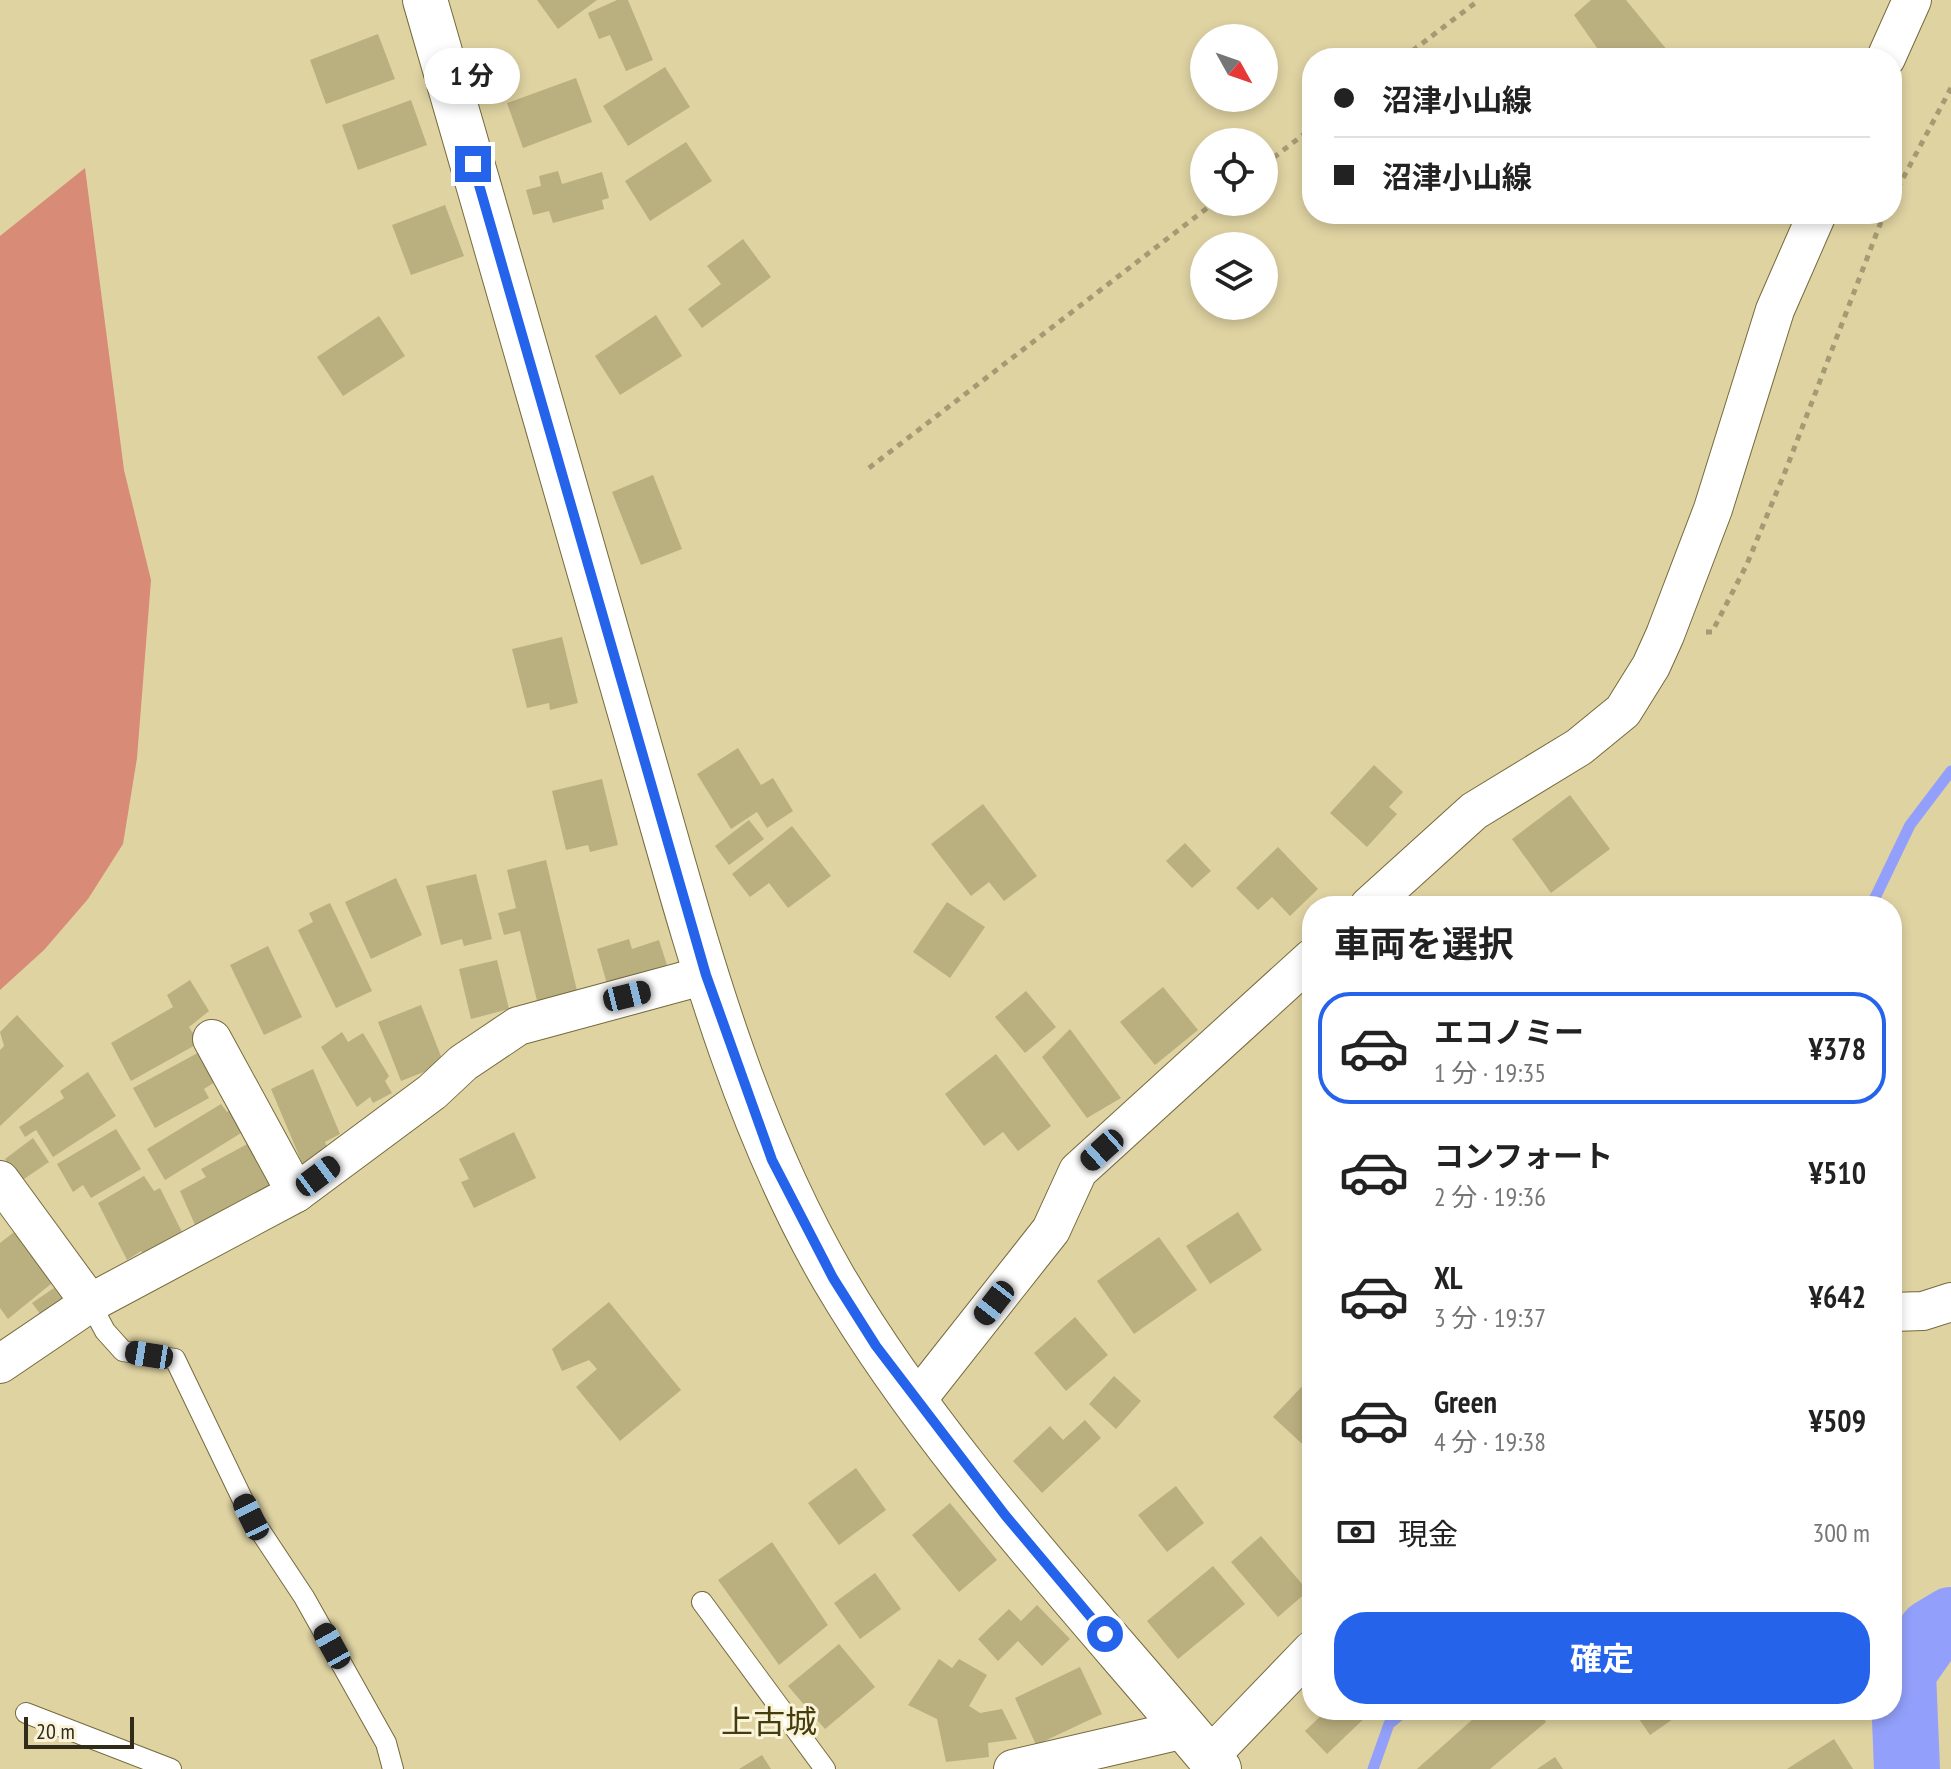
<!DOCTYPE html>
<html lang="ja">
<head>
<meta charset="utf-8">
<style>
  :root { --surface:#fff; --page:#f2f2f2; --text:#222; --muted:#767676; --line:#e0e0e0; --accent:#2563eb }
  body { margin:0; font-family:"PT Sans Narrow","Noto Sans JP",sans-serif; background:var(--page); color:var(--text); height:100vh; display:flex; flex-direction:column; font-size:30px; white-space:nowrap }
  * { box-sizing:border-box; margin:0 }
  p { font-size:26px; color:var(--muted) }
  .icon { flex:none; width:44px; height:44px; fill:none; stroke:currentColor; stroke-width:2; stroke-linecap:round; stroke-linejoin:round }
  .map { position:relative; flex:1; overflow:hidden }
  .side { position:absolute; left:1302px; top:896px; width:600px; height:824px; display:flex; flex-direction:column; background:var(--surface); border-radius:32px; box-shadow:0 4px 12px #0003 }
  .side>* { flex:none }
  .hud { position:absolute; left:1302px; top:48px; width:600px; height:176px; border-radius:32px; box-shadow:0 4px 12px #0003; display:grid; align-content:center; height:176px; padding:0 32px; background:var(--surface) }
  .needle { width:52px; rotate:130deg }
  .controls { position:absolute; left:1190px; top:24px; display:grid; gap:16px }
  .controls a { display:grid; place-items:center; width:88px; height:88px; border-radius:50%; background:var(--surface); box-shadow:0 4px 12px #0003; font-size:40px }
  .scale { position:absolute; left:24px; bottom:20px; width:110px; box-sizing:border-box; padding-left:8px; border:4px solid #312c19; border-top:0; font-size:22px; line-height:28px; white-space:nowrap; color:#312c19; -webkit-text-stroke:6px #faf4db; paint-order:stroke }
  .end { position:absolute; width:36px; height:36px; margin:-18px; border:10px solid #2563eb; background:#fff; box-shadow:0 0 0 4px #fff }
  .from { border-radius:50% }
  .bubble { position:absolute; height:56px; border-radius:28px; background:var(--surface); box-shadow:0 4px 12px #0003; font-size:26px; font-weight:700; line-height:56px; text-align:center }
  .car { position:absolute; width:24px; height:48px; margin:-24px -12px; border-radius:10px; box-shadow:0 0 6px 2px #0007; background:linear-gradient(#222 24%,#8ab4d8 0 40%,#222 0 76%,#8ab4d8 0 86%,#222 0) }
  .hud b { display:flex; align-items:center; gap:28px; height:76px; font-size:30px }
  .hud b+b { border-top:2px solid var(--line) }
  .hud i { width:20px; height:20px; background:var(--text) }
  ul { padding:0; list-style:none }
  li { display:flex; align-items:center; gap:24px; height:112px; margin:0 16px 12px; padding:0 16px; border:4px solid transparent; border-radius:32px }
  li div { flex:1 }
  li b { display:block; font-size:30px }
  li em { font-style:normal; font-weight:700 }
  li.on { border-color:var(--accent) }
  li>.icon { width:72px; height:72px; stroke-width:1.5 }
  h2 { padding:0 32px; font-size:36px; line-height:96px }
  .pay { display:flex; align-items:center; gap:20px; height:88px; padding:0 32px; font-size:30px }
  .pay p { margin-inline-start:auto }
  .button { display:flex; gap:16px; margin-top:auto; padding:16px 32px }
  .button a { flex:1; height:92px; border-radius:32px; background:var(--accent); color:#fff; font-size:32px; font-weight:700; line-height:92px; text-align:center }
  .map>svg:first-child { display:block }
  .green { fill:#d88b76 }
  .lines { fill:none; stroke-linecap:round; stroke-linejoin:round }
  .stream { stroke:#93a0fb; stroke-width:11 }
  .river { stroke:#93a0fb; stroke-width:66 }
  .building { fill:#baaf7f }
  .service-casing { stroke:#756a3c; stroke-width:22 }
  .minor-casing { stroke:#756a3c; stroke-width:40 }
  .secondary-casing { stroke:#756a3c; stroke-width:46 }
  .path { stroke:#a49b74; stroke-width:5; stroke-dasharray:6 6; stroke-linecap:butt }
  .service { stroke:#fff; stroke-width:20 }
  .minor { stroke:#fff; stroke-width:38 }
  .secondary { stroke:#fff; stroke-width:44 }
  .route { stroke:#2563eb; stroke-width:10 }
  .labels { text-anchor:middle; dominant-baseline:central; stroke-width:6; stroke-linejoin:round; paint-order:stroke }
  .quarter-label { font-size:32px; fill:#463b0b; stroke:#faf4db }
</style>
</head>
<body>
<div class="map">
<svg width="1951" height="1769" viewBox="0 0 1951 1769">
  <rect width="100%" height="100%" fill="#dfd3a2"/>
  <polygon class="green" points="85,168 124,470 151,580 137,758 123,844 88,899 44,950 0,990 0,236"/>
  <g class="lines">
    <g class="stream">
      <polyline points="1871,906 1910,825 1951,771"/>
      <polyline points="1373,1769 1389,1724 1406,1710"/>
    </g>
    <polyline class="river" points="1907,1769 1903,1672 1931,1632 1951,1620"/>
  </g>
  <g class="building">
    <polygon points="537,0 597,0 558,29"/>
    <polygon points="617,0 628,0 653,60 626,71 610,35 599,39 588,13"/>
    <polygon points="1591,0 1626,0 1672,56 1604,58 1574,15"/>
    <polygon points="378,34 395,79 326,104 310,60"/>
    <polygon points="665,67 690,107 628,146 603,106"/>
    <polygon points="576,78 592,122 523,148 507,103"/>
    <polygon points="411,100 427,145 358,170 342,125"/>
    <polygon points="686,142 712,181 650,221 625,181"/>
    <polygon points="558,171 562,184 602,172 609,198 602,200 604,209 553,223 549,211 533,215 526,190 541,186 539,176"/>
    <polygon points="445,205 464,256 411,275 392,225"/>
    <polygon points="743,239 771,277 702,328 688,309 721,284 707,266"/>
    <polygon points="656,315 682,356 620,395 595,356"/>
    <polygon points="379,316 405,356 343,396 317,357"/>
    <polygon points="653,475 682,549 641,565 612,492"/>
    <polygon points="562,637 578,703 550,710 549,703 527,708 512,649"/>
    <polygon points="738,748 761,785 773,778 793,811 767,828 757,812 731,829 697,774"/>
    <polygon points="1374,765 1403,792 1389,807 1397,814 1367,847 1330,813"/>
    <polygon points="602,779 618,845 590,852 588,845 566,850 552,791"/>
    <polygon points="1570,795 1610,849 1551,893 1512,839"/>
    <polygon points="983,804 1037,876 1004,901 989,882 971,896 931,844"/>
    <polygon points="749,820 764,839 729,865 715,846"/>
    <polygon points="792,826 831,876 788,908 769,883 750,897 732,874"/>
    <polygon points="1185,843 1211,871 1192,888 1166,861"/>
    <polygon points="1278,847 1318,889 1290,916 1272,897 1258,910 1236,888"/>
    <polygon points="546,860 578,995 538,1005 520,931 504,935 498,913 516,908 507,870"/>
    <polygon points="476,874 492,939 464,946 462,939 441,945 426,886"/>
    <polygon points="396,878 422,935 371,959 345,902"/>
    <polygon points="947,902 985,927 950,978 913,952"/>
    <polygon points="330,903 372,991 336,1008 298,930 313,922 309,913"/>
    <polygon points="629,939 632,949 659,940 667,965 607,984 597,949"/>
    <polygon points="268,946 302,1017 264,1035 230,965"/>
    <polygon points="497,960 509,1009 471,1019 459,969"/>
    <polygon points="190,980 209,1011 189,1027 199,1043 131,1081 111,1043 173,1007 167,995"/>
    <polygon points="1163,987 1198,1030 1155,1065 1120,1022"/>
    <polygon points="1026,991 1056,1027 1025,1053 995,1017"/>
    <polygon points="421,1005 444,1064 401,1081 378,1022"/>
    <polygon points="17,1015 64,1066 0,1126 0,1050 4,1046 0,1032"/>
    <polygon points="1070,1029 1121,1098 1087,1118 1042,1057"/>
    <polygon points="342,1032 348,1042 363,1033 389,1076 385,1081 392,1093 373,1103 370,1097 357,1107 321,1047"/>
    <polygon points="205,1049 215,1082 204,1089 209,1098 155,1128 133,1088"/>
    <polygon points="996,1054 1051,1126 1018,1151 1003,1132 984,1146 945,1094"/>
    <polygon points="313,1069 340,1134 325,1142 329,1153 303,1165 271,1089"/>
    <polygon points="88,1072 116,1116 53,1157 36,1130 25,1137 19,1127 64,1098 60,1091"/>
    <polygon points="221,1104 227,1112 233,1108 246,1130 165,1180 147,1149"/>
    <polygon points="116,1129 141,1169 91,1198 83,1185 73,1192 57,1164"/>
    <polygon points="514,1132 536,1178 474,1208 461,1182 469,1179 459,1159"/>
    <polygon points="33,1138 49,1162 21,1181 5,1159"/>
    <polygon points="251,1142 273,1189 196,1227 180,1191 206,1177 201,1169"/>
    <polygon points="144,1176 154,1191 160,1188 183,1234 145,1255 141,1251 127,1260 98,1203"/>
    <polygon points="1238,1212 1262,1250 1210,1284 1186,1246"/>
    <polygon points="18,1229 57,1279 8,1319 0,1308 0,1243"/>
    <polygon points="1159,1237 1197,1290 1134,1334 1097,1281"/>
    <polygon points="54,1288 66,1303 44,1319 32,1303"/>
    <polygon points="609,1302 681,1390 620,1441 576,1387 597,1369 589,1360 562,1371 552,1349"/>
    <polygon points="1075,1317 1108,1355 1066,1391 1034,1353"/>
    <polygon points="1114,1376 1141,1401 1116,1429 1089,1404"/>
    <polygon points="1312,1376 1312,1453 1273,1417"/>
    <polygon points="1085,1420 1101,1438 1042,1493 1013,1461 1050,1426 1063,1440"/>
    <polygon points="856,1468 886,1510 839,1545 808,1503"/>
    <polygon points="1176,1486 1204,1523 1167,1552 1138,1515"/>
    <polygon points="950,1503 997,1560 959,1592 912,1535"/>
    <polygon points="1261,1536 1308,1591 1278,1617 1231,1562"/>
    <polygon points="772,1542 828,1625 779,1665 718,1580"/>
    <polygon points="1213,1566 1245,1604 1178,1659 1147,1621"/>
    <polygon points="875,1573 901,1609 860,1639 834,1603"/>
    <polygon points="1037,1605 1070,1639 1042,1666 1018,1641 998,1661 978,1639 1009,1609 1021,1621"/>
    <polygon points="839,1644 875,1687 825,1729 788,1686"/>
    <polygon points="939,1659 952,1668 959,1659 987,1675 969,1706 980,1713 1002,1709 1017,1739 988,1743 989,1757 946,1762 937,1719 908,1705"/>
    <polygon points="1080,1667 1102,1714 1036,1745 1015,1698"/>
    <polygon points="1327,1710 1373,1710 1327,1754 1305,1731"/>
    <polygon points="1483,1710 1537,1710 1546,1722 1490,1769 1417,1769"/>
    <polygon points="1633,1710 1686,1710 1650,1735"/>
    <polygon points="1834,1739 1853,1769 1787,1769"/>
    <polygon points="762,1755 771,1769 739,1769"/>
    <polygon points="1555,1757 1563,1769 1537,1769"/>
  </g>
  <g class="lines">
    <g class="service-casing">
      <g id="service">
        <polyline points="90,1303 105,1331 123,1351 175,1359 251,1517 304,1597 386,1743 393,1769"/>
        <polyline points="702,1602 825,1769"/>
        <polyline points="26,1713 171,1769"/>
      </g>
    </g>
    <g class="minor-casing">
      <g id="minor">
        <polyline points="1886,58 1912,0"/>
        <polyline points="1369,906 1474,811 1579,747 1623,711 1651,666 1665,635 1713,509 1775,310 1817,214"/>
        <polyline points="212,1039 296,1193"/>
        <polyline points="0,1180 90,1303"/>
        <polyline points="1892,1312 1923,1311 1951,1302"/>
        <polyline points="0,1364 90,1303 296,1193 432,1092 463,1063 518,1026 706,975"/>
        <polyline points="916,1401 1051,1230 1078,1171 1312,958"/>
        <polyline points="1209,1757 1312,1650"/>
        <polyline points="1013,1769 1185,1729"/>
      </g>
    </g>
    <g class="secondary-casing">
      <path id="secondary" d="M 425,0 C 498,250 567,501 641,751 C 693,931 739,1116 834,1279 C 936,1453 1090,1614 1219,1769"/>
    </g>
    <g class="path">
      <polyline points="1403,58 1479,0"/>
      <polyline points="1264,165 1312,128"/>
      <polyline points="1892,199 1951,88"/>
      <polyline points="869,468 1215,202"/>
      <polyline points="1706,632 1712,632 1747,564 1787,467 1884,214"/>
    </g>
    <use href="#service" class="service"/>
    <use href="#minor" class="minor"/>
    <use href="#secondary" class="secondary"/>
  </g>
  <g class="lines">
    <polyline class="route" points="473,164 706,975 772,1160 833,1278 876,1346 1005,1515 1105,1634"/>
  </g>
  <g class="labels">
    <g class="quarter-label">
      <text x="769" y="1721">上古城</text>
    </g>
  </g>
</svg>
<div class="controls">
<a><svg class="needle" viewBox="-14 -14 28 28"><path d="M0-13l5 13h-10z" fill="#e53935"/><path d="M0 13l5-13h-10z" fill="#767676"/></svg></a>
<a><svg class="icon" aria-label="locate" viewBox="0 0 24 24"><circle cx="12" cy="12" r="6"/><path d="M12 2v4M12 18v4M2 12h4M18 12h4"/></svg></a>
<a><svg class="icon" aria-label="layers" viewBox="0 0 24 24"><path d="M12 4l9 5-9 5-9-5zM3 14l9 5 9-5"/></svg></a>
</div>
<div class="scale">20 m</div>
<i class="end from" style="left:1105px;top:1634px"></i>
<i class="end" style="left:473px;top:164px"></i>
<div class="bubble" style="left:424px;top:48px;width:96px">1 分</div>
<i class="car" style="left:627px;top:996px;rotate:76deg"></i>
<i class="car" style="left:1102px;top:1150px;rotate:228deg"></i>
<i class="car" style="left:318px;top:1176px;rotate:53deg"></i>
<i class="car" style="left:994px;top:1303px;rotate:218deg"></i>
<i class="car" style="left:149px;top:1355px;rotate:279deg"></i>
<i class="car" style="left:251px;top:1517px;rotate:334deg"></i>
<i class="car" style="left:332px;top:1646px;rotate:331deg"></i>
<div class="hud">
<b><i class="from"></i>沼津小山線</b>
<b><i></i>沼津小山線</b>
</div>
<section class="side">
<h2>車両を選択</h2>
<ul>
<li class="on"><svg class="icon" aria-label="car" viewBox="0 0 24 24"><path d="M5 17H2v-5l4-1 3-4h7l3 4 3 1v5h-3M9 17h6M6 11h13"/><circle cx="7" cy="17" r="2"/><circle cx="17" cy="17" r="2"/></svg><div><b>エコノミー</b><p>1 分 · 19:35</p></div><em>¥378</em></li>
<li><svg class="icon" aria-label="car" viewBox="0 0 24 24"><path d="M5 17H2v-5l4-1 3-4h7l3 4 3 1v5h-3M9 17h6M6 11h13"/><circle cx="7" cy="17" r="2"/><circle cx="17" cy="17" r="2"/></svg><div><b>コンフォート</b><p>2 分 · 19:36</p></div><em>¥510</em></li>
<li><svg class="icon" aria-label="car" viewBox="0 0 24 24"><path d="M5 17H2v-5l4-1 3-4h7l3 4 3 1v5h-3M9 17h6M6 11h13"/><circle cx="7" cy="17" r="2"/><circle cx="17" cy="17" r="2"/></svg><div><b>XL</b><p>3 分 · 19:37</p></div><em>¥642</em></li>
<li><svg class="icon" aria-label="car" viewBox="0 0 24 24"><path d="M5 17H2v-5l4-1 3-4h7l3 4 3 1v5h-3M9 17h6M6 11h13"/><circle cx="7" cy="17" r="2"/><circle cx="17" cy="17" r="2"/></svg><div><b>Green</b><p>4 分 · 19:38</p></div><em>¥509</em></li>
</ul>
<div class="pay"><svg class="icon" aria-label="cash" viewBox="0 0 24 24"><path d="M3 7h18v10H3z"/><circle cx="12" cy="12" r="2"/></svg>現金<p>300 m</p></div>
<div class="button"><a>確定</a></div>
</section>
</div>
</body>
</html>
